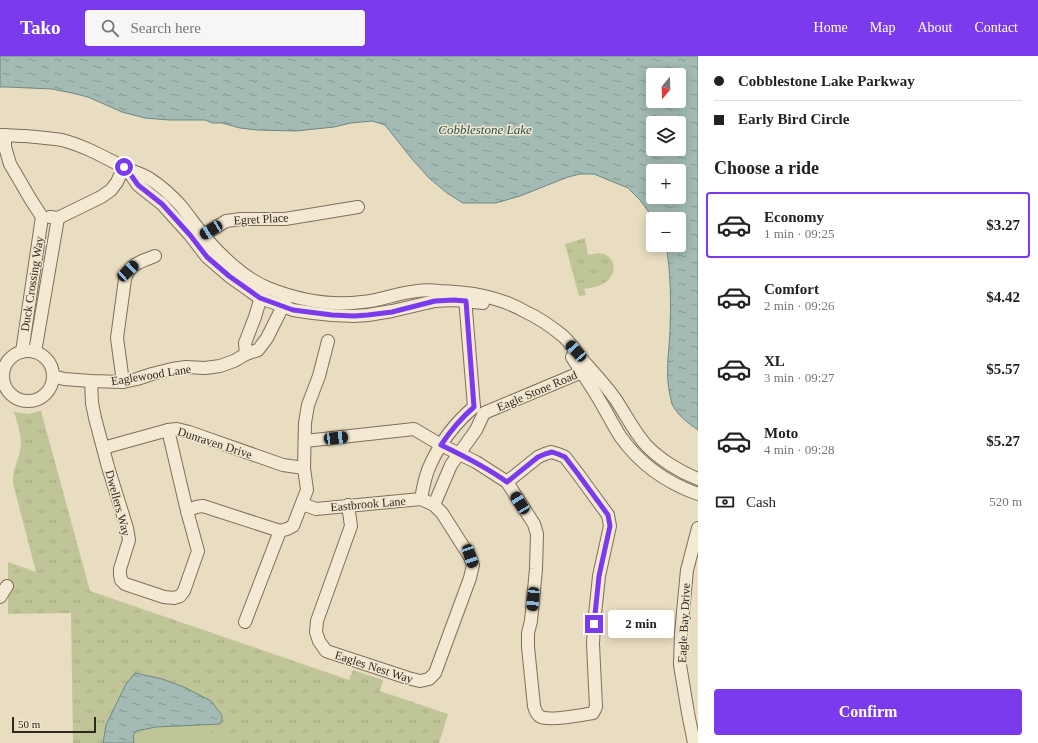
<!DOCTYPE html>
<html lang="en">
<head>
<meta charset="utf-8">
<style>
  :root { --surface:#fff; --page:#f6f6f6; --text:#222; --muted:#767676; --line:#e0e0e0; --accent:#7c3aed }
  body { margin:0; font-family:Georgia,serif; background:var(--page); color:var(--text); height:100vh; display:flex; flex-direction:column; font-size:15px; white-space:nowrap }
  * { box-sizing:border-box; margin:0 }
  p { font-size:13px; color:var(--muted) }
  .icon { flex:none; width:22px; height:22px; fill:none; stroke:currentColor; stroke-width:2; stroke-linecap:round; stroke-linejoin:round }
  .map { position:relative; flex:1; overflow:hidden }
  .drawer { display:flex; flex-direction:column; background:var(--surface); width:340px }
  .drawer>* { flex:none }
  .hud { display:grid; align-content:center; height:88px; padding:0 16px; background:var(--surface) }
  .needle { width:26px; rotate:199deg }
  .tools { position:absolute; left:646px; top:12px; display:grid; gap:8px }
  .tools a { display:grid; place-items:center; width:40px; height:40px; border-radius:4px; background:var(--surface); box-shadow:0 2px 10px #0003; font-size:20px }
  .scale { position:absolute; left:12px; bottom:10px; width:84px; box-sizing:border-box; padding-left:4px; border:2px solid #31271d; border-top:0; font-size:11px; line-height:14px; white-space:nowrap; color:#31271d; -webkit-text-stroke:3px #f0e7d0; paint-order:stroke }
  .end { position:absolute; width:18px; height:18px; margin:-9px; border:5px solid #7c3aed; background:#fff; box-shadow:0 0 0 2px #fff }
  .from { border-radius:50% }
  .bubble { position:absolute; height:28px; border-radius:4px; background:var(--surface); box-shadow:0 2px 10px #0003; font-size:13px; font-weight:700; line-height:28px; text-align:center }
  .car { position:absolute; width:12px; height:24px; margin:-12px -6px; border-radius:5px; box-shadow:0 0 3px 1px #0007; background:linear-gradient(#222 24%,#8ab4d8 0 40%,#222 0 76%,#8ab4d8 0 86%,#222 0) }
  .hud b { display:flex; align-items:center; gap:14px; height:38px; font-size:15px }
  .hud b+b { border-top:1px solid var(--line) }
  .hud i { width:10px; height:10px; background:var(--text) }
  ul { padding:0; list-style:none }
  li { display:flex; align-items:center; gap:12px; height:66px; margin:0 8px 6px; padding:0 8px; border:2px solid transparent; border-radius:4px }
  li div { flex:1 }
  li b { display:block; font-size:15px }
  li em { font-style:normal; font-weight:700 }
  li.on { border-color:var(--accent) }
  li>.icon { width:36px; height:36px; stroke-width:1.5 }
  h2 { padding:0 16px; font-size:18px; line-height:48px }
  .pay { display:flex; align-items:center; gap:10px; height:44px; padding:0 16px; font-size:15px }
  .pay p { margin-inline-start:auto }
  .cta { display:flex; gap:8px; margin-top:auto; padding:8px 16px }
  .cta a { flex:1; height:46px; border-radius:4px; background:var(--accent); color:#fff; font-size:16px; font-weight:700; line-height:46px; text-align:center }
  header { display:flex; align-items:center; gap:24px; box-sizing:border-box; height:56px; padding:0 20px; background:var(--accent); color:#fff }
  header strong { font-size:19px }
  nav { display:flex; gap:22px; margin-inline-start:auto; font-size:14px }
  .search { width:280px; height:36px; background:var(--page); display:flex; align-items:center; gap:10px; box-sizing:border-box; padding:0 14px; border-radius:4px; color:var(--muted); font-size:15px }
  main { display:flex; flex:1; min-height:0 }
  .map>svg:first-child { display:block }
  .park { fill:url(#park-tufts) }
  .pitch { fill:#c0c597 }
  .water { fill:url(#water-ripples); stroke:#6c8880; fill-rule:evenodd }
  .lines { fill:none; stroke-linecap:round; stroke-linejoin:round }
  .minor-casing { stroke:#806e5b; stroke-width:14 }
  .minor { stroke:#f4ead3; stroke-width:12 }
  .route { stroke:#7c3aed; stroke-width:5 }
  .labels { text-anchor:middle; dominant-baseline:central; stroke-width:3; stroke-linejoin:round; paint-order:stroke }
  .street-label { font-size:12px; fill:#31271d; stroke:#f0e7d0 }
  .water-label { font-size:13px; font-style:italic; fill:#2e4f4d; stroke:#f0e7d0 }
</style>
</head>
<body>
<header>
<strong>Tako</strong>
<div class="search"><svg class="icon" aria-label="search" viewBox="0 0 24 24"><circle cx="10" cy="10" r="6"/><path d="M15 15l6 6"/></svg>Search here</div>
<nav><a>Home</a><a>Map</a><a>About</a><a>Contact</a></nav>
</header>
<main>
<div class="map">
<svg width="698" height="687" viewBox="0 0 698 687">
  <defs>
    <pattern id="park-tufts" width="24" height="20" patternUnits="userSpaceOnUse"><rect width="24" height="20" fill="#c0c597"/><path d="M3 7l-1-3M5 7V3M7 7l1-3M15 17l-1-3M17 17v-4M19 17l1-3" fill="none" stroke="#a5a982"/></pattern>
    <pattern id="water-ripples" width="26" height="14" patternUnits="userSpaceOnUse"><rect width="26" height="14" fill="#a3bbb4"/><path d="M2 4q2-2 4 0t4 0M15 11q2-2 4 0t4 0" fill="none" stroke="#859892"/></pattern>
  </defs>
  <rect width="100%" height="100%" fill="#e8dcc1"/>
  <g class="park">
    <path d="M 585,182 L 588,199 C 593,198 599,196 604,198 C 615,202 617,216 608,224 C 602,230 592,232 584,233 L 586,239 L 579,240 L 565,188 Z"/>
    <path d="M 41,355 L 90,535 L 349,624 L 353,614 L 383,624 L 380,635 L 448,658 L 439,687 L 73,687 L 71,557 L 8,558 L 8,506 L 36,516 L 13,427 C 12,413 21,400 21,387 C 21,376 17,366 14,356 L 28,358 Z"/>
  </g>
  <polygon class="pitch" points="208,662 210,676 240,687 137,687 141,678"/>
  <g class="water">
    <path d="M 0,0 L 698,0 L 698,374 C 688,367 678,360 672,348 C 671,346 671,342 670,339 C 665,318 669,297 670,275 C 671,246 671,217 666,189 L 679,189 L 679,163 L 654,163 L 640,144 L 628,132 L 594,118 L 580,118 L 568,121 L 520,140 L 496,147 L 463,147 L 447,137 L 429,122 L 412,103 L 385,69 L 372,65 L 351,67 L 334,71 L 296,75 L 257,74 L 240,72 L 222,67 L 213,67 L 205,64 L 169,64 L 145,62 L 122,56 L 88,41 L 72,37 L 52,33 L 7,31 L 0,31 ZM 653,19 L 679,19 L 679,45 L 653,45 ZM 653,67 L 679,67 L 679,93 L 653,93 ZM 653,115 L 679,115 L 679,141 L 653,141 Z"/>
    <polygon points="135,617 162,623 184,631 211,645 222,659 222,664 220,668 156,671 136,675 133,680 134,687 103,687 106,669 126,628"/>
  </g>
  <g class="lines">
    <g class="minor-casing">
      <g id="minor">
        <path d="M 0,79 C 8,79 17,80 25,80 C 37,81 50,82 62,84 C 85,90 106,102 127,113 C 134,116 143,118 150,123 C 161,130 172,140 181,150 C 189,160 196,170 204,180 C 220,199 245,223 268,232 C 298,244 330,250 362,246 C 379,245 394,238 411,236 C 420,234 430,234 440,235 C 469,236 498,240 524,255 C 537,261 552,271 563,280 C 572,288 578,300 587,309 C 596,319 608,332 616,344 C 626,359 634,376 646,389 C 659,403 680,416 698,423"/>
        <polyline points="5,79 5,91 10,108 31,144 42,161 22,296"/>
        <polyline points="127,113 138,129 162,148 190,179 207,201 229,220 260,242 283,250 293,254 313,257 332,259 354,260 368,259 392,255 435,245 454,244 483,247"/>
        <polyline points="50,161 58,162 101,141 111,134 117,126 124,111"/>
        <polyline points="197,183 226,165 241,163 285,163 358,151"/>
        <polyline points="465,238 466,254 474,351"/>
        <circle cx="28" cy="320" r="25"/>
        <polyline points="35,296 58,162"/>
        <polyline points="246,298 245,287 255,261 263,234"/>
        <path d="M 572,301 C 580,314 589,327 597,340 C 605,353 612,367 620,380 C 639,407 667,427 698,438"/>
        <polyline points="53,320 64,323 91,325 123,326 137,323 152,318 172,313 186,311 205,312 220,310 234,305 246,298 258,294 267,282 283,250 286,243"/>
        <polyline points="91,325 92,347 95,362 108,411 127,472 129,484 120,513 120,519 121,524 125,528 164,541 174,542 180,540 184,535 198,495 187,455 168,374"/>
        <path d="M 123,326 L 117,282 L 125,223 C 130,207 141,206 155,200"/>
        <path d="M 305,385 L 414,373 L 441,389 L 476,406 L 507,426 L 538,401 L 545,398 L 551,396 L 558,398 L 565,401 L 578,418 L 608,459 L 610,470 L 599,520 L 594,568 L 593,588 L 596,651 L 593,657 C 582,659 551,665 541,661 C 537,659 535,654 534,650 L 528,591 L 528,577 L 531,565 L 536,513 L 537,478 L 534,468 L 507,426"/>
        <polyline points="103,392 168,374 177,373 189,376 283,409 304,412"/>
        <path d="M 421,443 C 423,431 425,419 431,407 C 441,386 456,366 474,351"/>
        <polyline points="302,448 316,453 421,443 434,449 442,457 470,501 473,509 470,522 435,617 429,623 420,625 408,622 326,595 319,585 316,576 317,565 351,470 348,449"/>
        <polyline points="434,449 451,409 476,374 484,357 589,313"/>
        <polyline points="187,455 196,451 203,450 280,475"/>
        <polyline points="0,541 7,530"/>
        <polyline points="245,566 280,475 287,473 293,470 307,434 304,412 305,367 308,349 319,320 328,285"/>
        <polyline points="694,687 688,657 680,609 681,577 687,514 698,472"/>
      </g>
    </g>
    <use href="#minor" class="minor"/>
  </g>
  <g class="lines">
    <path class="route" d="M 124,111 L 126,112 L 138,129 L 162,148 L 190,179 L 207,201 L 229,220 L 260,242 L 293,254 L 332,259 L 354,260 L 368,259 L 392,256 L 435,245 L 454,244 L 466,245 L 474,351 C 460,363 451,374 441,389 C 464,400 486,411 507,426 L 538,401 L 545,398 L 552,396 L 558,398 L 565,401 L 578,418 L 608,459 L 610,470 L 599,520 L 594,568"/>
  </g>
  <g class="labels">
    <g class="street-label">
      <text transform="translate(261 163) rotate(-3)">Egret Place</text>
      <text transform="translate(32 228) rotate(-81)">Duck Crossing Way</text>
      <text transform="translate(151 319) rotate(-9)">Eaglewood Lane</text>
      <text transform="translate(537 335) rotate(-23)">Eagle Stone Road</text>
      <text transform="translate(215 387) rotate(18)">Dunraven Drive</text>
      <text transform="translate(118 447) rotate(75)">Dwellers Way</text>
      <text transform="translate(368 448) rotate(-5)">Eastbrook Lane</text>
      <text transform="translate(684 567) rotate(-87)">Eagle Bay Drive</text>
      <text transform="translate(374 611) rotate(18)">Eagles Nest Way</text>
    </g>
    <g class="water-label">
      <text x="485" y="73">Cobblestone Lake</text>
    </g>
  </g>
</svg>
<div class="tools">
<a><svg class="needle" viewBox="-14 -14 28 28"><path d="M0-13l5 13h-10z" fill="#e53935"/><path d="M0 13l5-13h-10z" fill="#767676"/></svg></a>
<a><svg class="icon" aria-label="layers" viewBox="0 0 24 24"><path d="M12 4l9 5-9 5-9-5zM3 14l9 5 9-5"/></svg></a>
<a>+</a>
<a>−</a>
</div>
<div class="scale">50 m</div>
<i class="end from" style="left:124px;top:111px"></i>
<i class="end" style="left:594px;top:568px"></i>
<div class="bubble" style="left:608px;top:554px;width:66px">2 min</div>
<i class="car" style="left:211px;top:174px;rotate:238deg"></i>
<i class="car" style="left:128px;top:215px;rotate:47deg"></i>
<i class="car" style="left:576px;top:295px;rotate:318deg"></i>
<i class="car" style="left:336px;top:382px;rotate:84deg"></i>
<i class="car" style="left:520px;top:447px;rotate:328deg"></i>
<i class="car" style="left:470px;top:500px;rotate:162deg"></i>
<i class="car" style="left:533px;top:543px;rotate:185deg"></i>
</div>
<section class="drawer">
<div class="hud">
<b><i class="from"></i>Cobblestone Lake Parkway</b>
<b><i></i>Early Bird Circle</b>
</div>
<h2>Choose a ride</h2>
<ul>
<li class="on"><svg class="icon" aria-label="car" viewBox="0 0 24 24"><path d="M5 17H2v-5l4-1 3-4h7l3 4 3 1v5h-3M9 17h6M6 11h13"/><circle cx="7" cy="17" r="2"/><circle cx="17" cy="17" r="2"/></svg><div><b>Economy</b><p>1 min · 09:25</p></div><em>$3.27</em></li>
<li><svg class="icon" aria-label="car" viewBox="0 0 24 24"><path d="M5 17H2v-5l4-1 3-4h7l3 4 3 1v5h-3M9 17h6M6 11h13"/><circle cx="7" cy="17" r="2"/><circle cx="17" cy="17" r="2"/></svg><div><b>Comfort</b><p>2 min · 09:26</p></div><em>$4.42</em></li>
<li><svg class="icon" aria-label="car" viewBox="0 0 24 24"><path d="M5 17H2v-5l4-1 3-4h7l3 4 3 1v5h-3M9 17h6M6 11h13"/><circle cx="7" cy="17" r="2"/><circle cx="17" cy="17" r="2"/></svg><div><b>XL</b><p>3 min · 09:27</p></div><em>$5.57</em></li>
<li><svg class="icon" aria-label="car" viewBox="0 0 24 24"><path d="M5 17H2v-5l4-1 3-4h7l3 4 3 1v5h-3M9 17h6M6 11h13"/><circle cx="7" cy="17" r="2"/><circle cx="17" cy="17" r="2"/></svg><div><b>Moto</b><p>4 min · 09:28</p></div><em>$5.27</em></li>
</ul>
<div class="pay"><svg class="icon" aria-label="cash" viewBox="0 0 24 24"><path d="M3 7h18v10H3z"/><circle cx="12" cy="12" r="2"/></svg>Cash<p>520 m</p></div>
<div class="cta"><a>Confirm</a></div>
</section>
</main>
</body>
</html>
